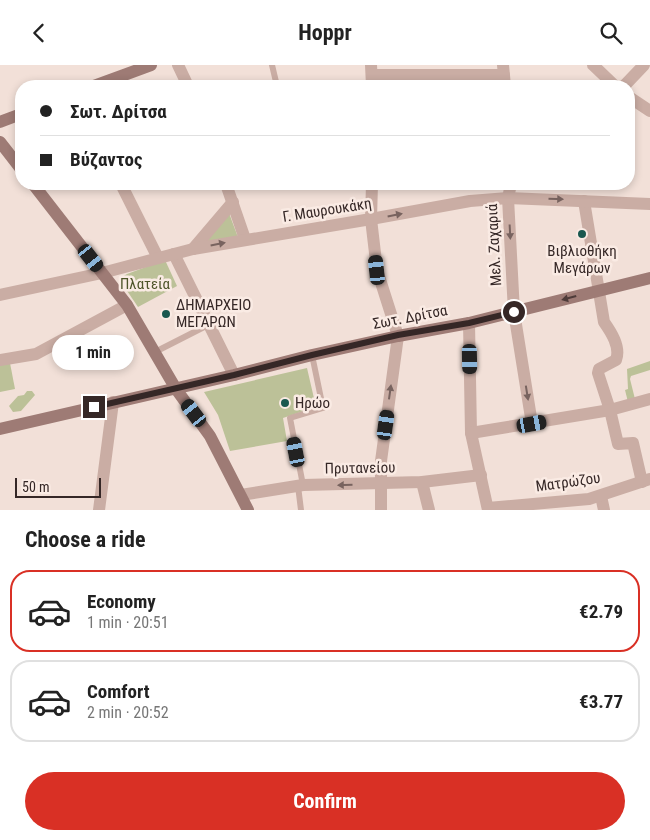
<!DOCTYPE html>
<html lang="en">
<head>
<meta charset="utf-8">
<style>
  :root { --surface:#fff; --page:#f6f6f6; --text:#222; --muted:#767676; --line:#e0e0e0; --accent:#d93025 }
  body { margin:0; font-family:"Roboto Condensed",sans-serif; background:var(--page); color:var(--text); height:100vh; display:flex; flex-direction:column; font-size:19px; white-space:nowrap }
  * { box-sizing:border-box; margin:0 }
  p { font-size:16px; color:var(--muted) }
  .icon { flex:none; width:28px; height:28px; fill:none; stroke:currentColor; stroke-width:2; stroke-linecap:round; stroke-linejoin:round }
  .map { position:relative; height:445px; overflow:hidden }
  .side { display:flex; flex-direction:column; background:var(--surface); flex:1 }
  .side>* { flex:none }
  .banner { position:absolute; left:15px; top:15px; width:620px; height:110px; border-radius:20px; box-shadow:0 2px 8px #0003; display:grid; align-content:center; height:110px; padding:0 25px; background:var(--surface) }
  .scale { position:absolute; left:15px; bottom:12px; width:86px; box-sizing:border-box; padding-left:5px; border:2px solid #352726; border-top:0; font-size:14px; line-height:18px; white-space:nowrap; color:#352726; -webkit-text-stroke:4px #faebe4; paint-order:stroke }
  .end { position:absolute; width:22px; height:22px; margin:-11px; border:6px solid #352726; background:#fff; box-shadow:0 0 0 2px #fff }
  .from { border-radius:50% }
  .bubble { position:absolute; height:35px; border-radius:18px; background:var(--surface); box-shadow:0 2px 8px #0003; font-size:16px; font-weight:700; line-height:35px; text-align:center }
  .car { position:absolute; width:15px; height:30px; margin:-15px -8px; border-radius:6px; box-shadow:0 0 4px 1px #0007; background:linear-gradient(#222 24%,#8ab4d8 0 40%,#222 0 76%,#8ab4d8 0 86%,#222 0) }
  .banner b { display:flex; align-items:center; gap:18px; height:48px; font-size:19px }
  .banner b+b { border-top:1px solid var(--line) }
  .banner i { width:12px; height:12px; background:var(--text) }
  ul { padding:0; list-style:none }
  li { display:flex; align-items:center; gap:15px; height:82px; margin:0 10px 8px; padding:0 15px; border:2px solid var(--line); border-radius:20px }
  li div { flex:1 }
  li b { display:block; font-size:19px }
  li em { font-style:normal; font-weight:700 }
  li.current { border-color:var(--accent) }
  li>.icon { width:45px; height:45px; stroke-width:1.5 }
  h2 { padding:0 25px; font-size:22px; line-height:60px }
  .button { display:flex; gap:10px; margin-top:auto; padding:10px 25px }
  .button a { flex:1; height:58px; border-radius:30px; background:var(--accent); color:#fff; font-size:20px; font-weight:700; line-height:58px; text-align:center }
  header { display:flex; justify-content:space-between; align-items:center; height:65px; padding:0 25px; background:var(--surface); font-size:22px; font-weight:700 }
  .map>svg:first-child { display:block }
  .green { fill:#bcc198 }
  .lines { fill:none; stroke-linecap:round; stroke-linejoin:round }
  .lane { stroke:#caada4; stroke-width:6 }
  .street { stroke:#caada4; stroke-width:12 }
  .secondary { stroke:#9e7b75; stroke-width:12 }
  .oneway { fill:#78635f }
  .oneway2 { fill:#4f3c3a }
  .route { stroke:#352726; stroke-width:6 }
  .poi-dot { fill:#1a584f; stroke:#faebe4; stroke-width:2 }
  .labels { text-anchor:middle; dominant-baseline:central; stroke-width:5; stroke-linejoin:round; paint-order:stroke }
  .street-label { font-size:15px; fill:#352726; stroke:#faebe4 }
  .poi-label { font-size:15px; fill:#352726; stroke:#faebe4; text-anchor:start }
  .park-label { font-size:15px; fill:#4e5429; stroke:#faebe4 }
</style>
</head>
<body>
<header><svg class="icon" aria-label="back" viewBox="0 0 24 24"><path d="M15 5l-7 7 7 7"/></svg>Hoppr<svg class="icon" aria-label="search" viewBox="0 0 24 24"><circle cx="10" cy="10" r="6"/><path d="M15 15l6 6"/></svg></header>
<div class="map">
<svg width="650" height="445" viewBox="0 0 650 445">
  <rect width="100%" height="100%" fill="#f2e0d8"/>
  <g class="green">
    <polygon points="229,148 239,175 206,180 207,171"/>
    <polygon points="165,195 177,221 138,242 119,214 127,209"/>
    <polygon points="650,296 650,305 631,311 630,314 635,334 628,337 625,325 628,324 627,304"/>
    <polygon points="10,298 15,324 0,327 0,300"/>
    <polygon points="307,303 316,342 283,353 287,376 230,386 218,350 204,327"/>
    <polygon points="27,326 32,326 35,330 21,346 13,347 9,341 18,331 24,330"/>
  </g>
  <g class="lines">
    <g class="lane">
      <polyline points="272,0 277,21"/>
      <polyline points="155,287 210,259"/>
      <polyline points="303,420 290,353 323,343 312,290"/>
      <polyline points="298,421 301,445"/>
    </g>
    <g class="street">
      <polyline points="178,0 188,21"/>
      <polyline points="371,0 372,21"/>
      <polyline points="503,0 505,21"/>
      <polyline points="593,0 615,21"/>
      <polyline points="372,10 504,10"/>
      <polyline points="624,21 644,0"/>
      <polyline points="629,32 650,46"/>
      <polyline points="121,119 158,193"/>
      <polyline points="226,119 245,174"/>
      <polyline points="372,119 371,154 377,205 398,271 381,396 381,445"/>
      <polyline points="511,119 508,133 514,247 532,359"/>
      <path d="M 584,136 L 604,257 C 611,267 621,282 616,295 L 599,304 L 598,308 L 610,345 L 618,379 L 633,378 L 642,417"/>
      <polyline points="193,184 233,137"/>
      <polyline points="174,189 234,310"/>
      <polyline points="0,230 102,208 193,184 371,154 470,136 508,133 650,139"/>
      <polyline points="469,258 471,368 488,445"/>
      <polyline points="0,295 36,289 127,240"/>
      <polyline points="471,368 610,345 650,334"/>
      <polyline points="422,417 429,445"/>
      <polyline points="241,430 303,420 422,417 481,410"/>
      <polyline points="601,431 604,445"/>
      <polyline points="488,443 589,434 650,414"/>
      <polyline points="99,445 113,337"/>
    </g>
    <g class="secondary">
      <polyline points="94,21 151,0"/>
      <polyline points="0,57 21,49"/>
      <polyline points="0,77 21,104"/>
      <polyline points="33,119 127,240 176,324 210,371 248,445"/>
      <polyline points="0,364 234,310 312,290 398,271 469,258 650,213"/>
    </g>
  </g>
  <defs><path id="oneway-solid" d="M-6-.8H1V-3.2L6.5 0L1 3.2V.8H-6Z" transform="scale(1.25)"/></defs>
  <g class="oneway">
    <use href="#oneway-solid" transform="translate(556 134) rotate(2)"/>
    <use href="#oneway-solid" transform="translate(395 150) rotate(-11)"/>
    <use href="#oneway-solid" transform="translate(510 167) rotate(87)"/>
    <use href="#oneway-solid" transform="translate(218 179) rotate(-11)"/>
    <use href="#oneway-solid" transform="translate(390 327) rotate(-82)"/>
    <use href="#oneway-solid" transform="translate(527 328) rotate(81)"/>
    <use href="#oneway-solid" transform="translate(345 420) rotate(179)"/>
  </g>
  <use class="oneway2" href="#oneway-solid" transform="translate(569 233) rotate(165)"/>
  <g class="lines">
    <polyline class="route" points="94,342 234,310 312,290 398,270 469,258 514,247"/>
  </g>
  <g class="poi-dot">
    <circle cx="582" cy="169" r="5"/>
    <circle cx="166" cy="249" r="5"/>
    <circle cx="285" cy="338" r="5"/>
  </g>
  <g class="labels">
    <g class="street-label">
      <text transform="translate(327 145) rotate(-9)">Γ. Μαυρουκάκη</text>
      <text transform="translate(494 180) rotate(-93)">Μελ. Ζαχαριά</text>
      <text transform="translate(410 252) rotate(-11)">Σωτ. Δρίτσα</text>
      <text transform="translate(360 403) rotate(-1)">Πρυτανείου</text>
      <text transform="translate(568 417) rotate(-8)">Ματρώζου</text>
    </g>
    <g class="poi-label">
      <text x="582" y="186" text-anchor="middle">Βιβλιοθήκη<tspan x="582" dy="17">Μεγάρων</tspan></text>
      <text x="176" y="240">ΔΗΜΑΡΧΕΙΟ<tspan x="176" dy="17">ΜΕΓΑΡΩΝ</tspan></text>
      <text x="295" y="338">Ηρώο</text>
    </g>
    <g class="park-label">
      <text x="145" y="219">Πλατεία</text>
    </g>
  </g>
</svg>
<div class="scale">50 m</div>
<i class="end from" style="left:514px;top:247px"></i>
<i class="end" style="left:94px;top:342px"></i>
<div class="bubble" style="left:52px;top:270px;width:82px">1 min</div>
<i class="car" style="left:91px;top:193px;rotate:142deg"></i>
<i class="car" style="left:377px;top:205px;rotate:354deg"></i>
<i class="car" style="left:470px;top:294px;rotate:179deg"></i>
<i class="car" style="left:194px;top:348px;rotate:323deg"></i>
<i class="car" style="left:532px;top:359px;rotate:80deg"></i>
<i class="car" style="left:386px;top:360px;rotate:8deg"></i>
<i class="car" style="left:296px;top:387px;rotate:349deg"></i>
<div class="banner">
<b><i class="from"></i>Σωτ. Δρίτσα</b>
<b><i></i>Βύζαντος</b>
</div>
</div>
<section class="side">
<h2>Choose a ride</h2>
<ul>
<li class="current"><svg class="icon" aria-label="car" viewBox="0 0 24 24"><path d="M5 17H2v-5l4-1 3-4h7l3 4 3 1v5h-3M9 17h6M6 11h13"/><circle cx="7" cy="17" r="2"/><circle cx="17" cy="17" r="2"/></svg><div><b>Economy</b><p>1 min · 20:51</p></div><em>€2.79</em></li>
<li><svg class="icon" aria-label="car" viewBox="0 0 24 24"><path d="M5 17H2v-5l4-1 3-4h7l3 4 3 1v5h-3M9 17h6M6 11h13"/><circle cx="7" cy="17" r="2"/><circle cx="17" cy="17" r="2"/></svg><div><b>Comfort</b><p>2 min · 20:52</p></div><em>€3.77</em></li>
</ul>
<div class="button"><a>Confirm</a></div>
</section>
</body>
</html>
